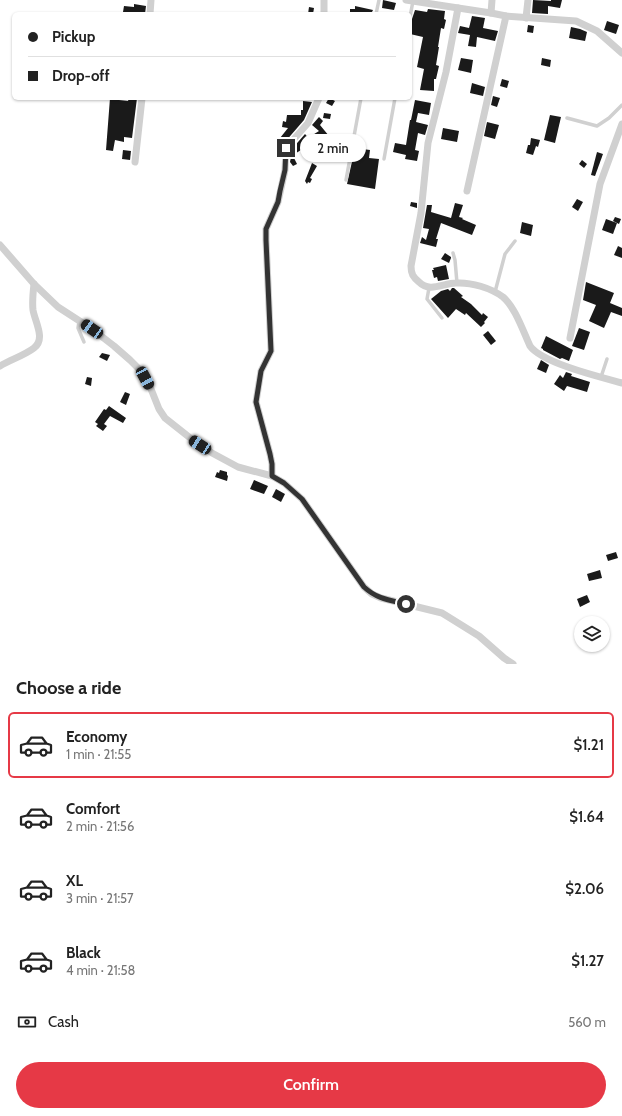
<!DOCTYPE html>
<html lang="en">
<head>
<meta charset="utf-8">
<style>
  :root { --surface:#fff; --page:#f2f2f2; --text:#222; --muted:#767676; --line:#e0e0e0; --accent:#e63946 }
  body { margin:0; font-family:Cabin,sans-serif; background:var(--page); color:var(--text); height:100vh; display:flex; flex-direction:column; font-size:15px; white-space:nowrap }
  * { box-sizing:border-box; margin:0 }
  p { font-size:13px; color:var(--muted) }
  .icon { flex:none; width:22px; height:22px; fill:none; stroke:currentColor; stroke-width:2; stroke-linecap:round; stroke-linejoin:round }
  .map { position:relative; height:664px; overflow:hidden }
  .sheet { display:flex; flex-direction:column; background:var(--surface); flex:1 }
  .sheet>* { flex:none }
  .banner { position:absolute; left:12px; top:12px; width:400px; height:88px; border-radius:6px; box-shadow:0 1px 3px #0004; display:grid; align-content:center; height:88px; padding:0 16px; background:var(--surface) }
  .controls { position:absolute; left:574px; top:616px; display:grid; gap:8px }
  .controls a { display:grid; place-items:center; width:36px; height:36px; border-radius:50%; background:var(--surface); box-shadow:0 1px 3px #0004; font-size:20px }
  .end { position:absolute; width:18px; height:18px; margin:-9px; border:5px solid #333; background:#fff; box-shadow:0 0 0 2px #fff }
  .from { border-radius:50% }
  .bubble { position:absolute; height:28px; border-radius:14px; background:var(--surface); box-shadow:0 1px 3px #0004; font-size:13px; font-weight:600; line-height:28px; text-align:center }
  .car { position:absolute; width:12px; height:24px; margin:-12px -6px; border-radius:5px; box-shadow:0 0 3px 1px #0007; background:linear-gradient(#222 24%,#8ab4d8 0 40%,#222 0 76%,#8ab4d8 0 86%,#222 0) }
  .banner b { display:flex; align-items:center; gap:14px; height:38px; font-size:15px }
  .banner b+b { border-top:1px solid var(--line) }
  .banner i { width:10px; height:10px; background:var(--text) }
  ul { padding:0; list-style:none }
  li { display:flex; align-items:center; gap:12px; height:66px; margin:0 8px 6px; padding:0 8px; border:2px solid transparent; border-radius:6px }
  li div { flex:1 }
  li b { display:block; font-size:15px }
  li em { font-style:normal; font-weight:600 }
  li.selected { border-color:var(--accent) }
  li>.icon { width:36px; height:36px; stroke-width:1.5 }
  h2 { padding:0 16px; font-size:18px; line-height:48px }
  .pay { display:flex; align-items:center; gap:10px; height:44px; padding:0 16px; font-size:15px }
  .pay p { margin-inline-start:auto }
  .cta { display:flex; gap:8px; margin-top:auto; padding:8px 16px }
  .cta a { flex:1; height:46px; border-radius:24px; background:var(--accent); color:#fff; font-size:16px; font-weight:600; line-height:46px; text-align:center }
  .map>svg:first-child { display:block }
  .building { fill:#1a1a1a }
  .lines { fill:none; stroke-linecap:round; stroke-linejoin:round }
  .lane { stroke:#d0d0d0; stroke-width:3.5 }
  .street { stroke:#d0d0d0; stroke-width:7 }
  .route { stroke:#333; stroke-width:5 }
</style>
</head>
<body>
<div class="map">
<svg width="622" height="664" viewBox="0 0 622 664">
  <rect width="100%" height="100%" fill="#fff"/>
  <g class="building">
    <polygon points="383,0 396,3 394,10 382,8"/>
    <polygon points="533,0 551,1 551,0 562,0 560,8 548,6 548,14 532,13"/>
    <polygon points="134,4 146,6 145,14 123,12 124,6 134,7"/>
    <polygon points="355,6 373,10 371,14 350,14 350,9 355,9"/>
    <polygon points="309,7 314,8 313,14 308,14"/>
    <polygon points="428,9 445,11 444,19 446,20 444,29 441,28 438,47 439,47 436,65 439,66 436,79 434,79 434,91 420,90 424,69 417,67 423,37 410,34 410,25 415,10 427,12"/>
    <polygon points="472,16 485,18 483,28 498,31 495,41 477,37 476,47 468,46 470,35 458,33 460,26 469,28"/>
    <polygon points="607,21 619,25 616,34 604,30"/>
    <polygon points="528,25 534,26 533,33 527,32"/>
    <polygon points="571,27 580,29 587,32 585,41 569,38"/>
    <polygon points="461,58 473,60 471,73 458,70"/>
    <polygon points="542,58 551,60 550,67 541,65"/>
    <polygon points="502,79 509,81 507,88 500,86"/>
    <polygon points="472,83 485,87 483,96 470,93"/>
    <polygon points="493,96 500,98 497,107 491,105"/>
    <polygon points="110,98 119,98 119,100 128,101 129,98 137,98 132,138 124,137 124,142 115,140 113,151 106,150"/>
    <polygon points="329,98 335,101 332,106 326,103"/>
    <polygon points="415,100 431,103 429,115 418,113 416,122 428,125 425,135 418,133 415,150 419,151 417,161 405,159 406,155 393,152 395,143 406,145 410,120 411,120"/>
    <polygon points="303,101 312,102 304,120 285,142 280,138 288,128 282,127 283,121 286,122 287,115 301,115 301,110 303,110"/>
    <polygon points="324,113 331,114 330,119 323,118"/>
    <polygon points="550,115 561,117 555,143 544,140"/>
    <polygon points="319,117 323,121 320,125 329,136 327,138 323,134 315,140 311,136 319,131 312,125"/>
    <polygon points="487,122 499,125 495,139 484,136"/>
    <polygon points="443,128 459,131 457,142 441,139"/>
    <polygon points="305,134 311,141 301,150 293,155 291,150"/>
    <polygon points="531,138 540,140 538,147 536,146 533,155 526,153 528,145 530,145"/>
    <polygon points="355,148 370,150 369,158 379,159 375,189 347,184"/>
    <polygon points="123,150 131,151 130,160 122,159"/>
    <polygon points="597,152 603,154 595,176 591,175"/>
    <polygon points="293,156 297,164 293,166 290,162 291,157"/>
    <polygon points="582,160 587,164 584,168 579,164"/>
    <polygon points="312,163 317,166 310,178 312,179 310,183 308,182 307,184 305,181"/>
    <polygon points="577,199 583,202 578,211 572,207"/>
    <polygon points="411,202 417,203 417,208 410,206"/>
    <polygon points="455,203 463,205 459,217 463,218 462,219 476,225 472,235 441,223 436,239 438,239 436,247 420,243 422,237 426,240 429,229 423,228 427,205 432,205 431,212 451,218"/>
    <polygon points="615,217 621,219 619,224 613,221"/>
    <polygon points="606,219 617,223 613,234 602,230"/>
    <polygon points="522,222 533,225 531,236 520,233"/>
    <polygon points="618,246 622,248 622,258 614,255"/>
    <polygon points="445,253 451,257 451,258 449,263 441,259"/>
    <polygon points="446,265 449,279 438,281 437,277 434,278 432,270 434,270 433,268"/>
    <polygon points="586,282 614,293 610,303 622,308 622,316 611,312 604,328 589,321 596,305 583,300"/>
    <polygon points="452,288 454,288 463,296 461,297 471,304 482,315 483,313 488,317 484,322 485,323 481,327 466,313 465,315 456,309 448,318 431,299 441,291 448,289 450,291"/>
    <polygon points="579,328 590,332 584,350 572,346"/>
    <polygon points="488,331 496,341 491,345 483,335"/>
    <polygon points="546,336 573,350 569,361 562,358 560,359 543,350 543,349 541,348"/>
    <polygon points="102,353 110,355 107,361 99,357"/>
    <polygon points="541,360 549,365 546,373 537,369"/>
    <polygon points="566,372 572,374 571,376 590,382 587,392 567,386 564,391 554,384 560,375 563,378"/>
    <polygon points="87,377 92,378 91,386 85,384"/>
    <polygon points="125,392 130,394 126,405 120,402"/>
    <polygon points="109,406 126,418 123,423 110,416 104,424 107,426 103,431 96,426 98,424 95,422 104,409 106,410"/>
    <polygon points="220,470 227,472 227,475 228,476 227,481 215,477 217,472 219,473"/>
    <polygon points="254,480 268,486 264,494 250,489"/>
    <polygon points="276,489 285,494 281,502 272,497"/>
    <polygon points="616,552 618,558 608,561 606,555"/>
    <polygon points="600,570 602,578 589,581 587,574"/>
    <polygon points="587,595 590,602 580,607 577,599"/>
  </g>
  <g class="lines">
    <g class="lane">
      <polyline points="376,14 379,0"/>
      <polyline points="410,17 413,1"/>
      <polyline points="567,118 597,126 609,118 622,105"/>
      <polyline points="384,159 395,98"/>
      <polyline points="346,180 361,98"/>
      <polyline points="453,253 455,260 457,283"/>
      <polyline points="429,288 427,299 442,318"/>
      <polyline points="495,292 505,254 515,241"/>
      <polyline points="79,321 78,328 84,342"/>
      <polyline points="601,377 607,359"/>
    </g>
    <g class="street">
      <polyline points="406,0 491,13 506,16 576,21 597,31 622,53"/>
      <path d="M 458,8 L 446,72 L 428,143 L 421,213 L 411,266 C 411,274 413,277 419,282 C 430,293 443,283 456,283 C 471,282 491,288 503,297 C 515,307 523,331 530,346 C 542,363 600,377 622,383"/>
      <polyline points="491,13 492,0"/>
      <polyline points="150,14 151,0"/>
      <polyline points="324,14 324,0"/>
      <polyline points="526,18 528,0"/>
      <polyline points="135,162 142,98"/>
      <polyline points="467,191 506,16"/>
      <polyline points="0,245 34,284 58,307 92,329 114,346 130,360 142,372 151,389 159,409 165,418 189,437 212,453 238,467 272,476 284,483 302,499 364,587 372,594 381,598 442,613 479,636 504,658 513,664"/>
      <polyline points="570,338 600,184 622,124"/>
      <path d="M 0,366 C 10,360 25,355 34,348 C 46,339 35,322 33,310 C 32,301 33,293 34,284"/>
      <polyline points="272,476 272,464 270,454 256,402 261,371 271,351 266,240 266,229 278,202 285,170 286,148 308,123 319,98"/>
    </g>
  </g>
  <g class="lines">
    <path class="route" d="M 286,148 L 285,170 L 280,191 L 278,202 L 266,229 L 266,240 L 271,351 L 261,371 L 256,402 L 270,454 L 272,464 L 272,476 L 284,483 L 302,499 L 364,587 C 377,599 389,600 406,604"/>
  </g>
</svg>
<div class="controls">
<a><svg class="icon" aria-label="layers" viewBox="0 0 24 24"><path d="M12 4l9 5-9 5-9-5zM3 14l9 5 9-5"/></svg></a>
</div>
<i class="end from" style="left:406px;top:604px"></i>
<i class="end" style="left:286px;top:148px"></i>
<div class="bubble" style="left:300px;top:134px;width:66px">2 min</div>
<i class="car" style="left:92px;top:329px;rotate:304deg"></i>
<i class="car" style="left:145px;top:378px;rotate:152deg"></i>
<i class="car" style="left:200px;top:445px;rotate:303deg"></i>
<div class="banner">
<b><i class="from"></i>Pickup</b>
<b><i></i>Drop-off</b>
</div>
</div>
<section class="sheet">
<h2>Choose a ride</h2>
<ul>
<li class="selected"><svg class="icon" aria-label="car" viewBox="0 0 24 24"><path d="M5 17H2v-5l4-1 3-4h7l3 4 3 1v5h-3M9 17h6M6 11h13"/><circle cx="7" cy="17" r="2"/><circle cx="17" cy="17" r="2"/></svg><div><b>Economy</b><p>1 min · 21:55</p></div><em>$1.21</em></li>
<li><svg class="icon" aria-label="car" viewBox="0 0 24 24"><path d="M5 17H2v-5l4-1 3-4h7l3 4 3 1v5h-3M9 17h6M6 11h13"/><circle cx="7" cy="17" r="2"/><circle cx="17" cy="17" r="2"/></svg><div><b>Comfort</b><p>2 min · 21:56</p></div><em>$1.64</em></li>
<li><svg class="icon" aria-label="car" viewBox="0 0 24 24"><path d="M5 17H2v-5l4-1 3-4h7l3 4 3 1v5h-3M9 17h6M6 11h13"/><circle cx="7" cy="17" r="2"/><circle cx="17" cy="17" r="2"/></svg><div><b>XL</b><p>3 min · 21:57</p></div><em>$2.06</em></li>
<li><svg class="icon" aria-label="car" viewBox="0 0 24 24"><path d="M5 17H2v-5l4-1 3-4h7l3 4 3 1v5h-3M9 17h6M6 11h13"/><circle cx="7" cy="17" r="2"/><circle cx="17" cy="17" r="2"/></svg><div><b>Black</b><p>4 min · 21:58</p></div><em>$1.27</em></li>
</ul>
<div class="pay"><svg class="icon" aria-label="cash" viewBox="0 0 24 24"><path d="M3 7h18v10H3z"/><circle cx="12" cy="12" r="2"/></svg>Cash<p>560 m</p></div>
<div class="cta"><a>Confirm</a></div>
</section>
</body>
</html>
